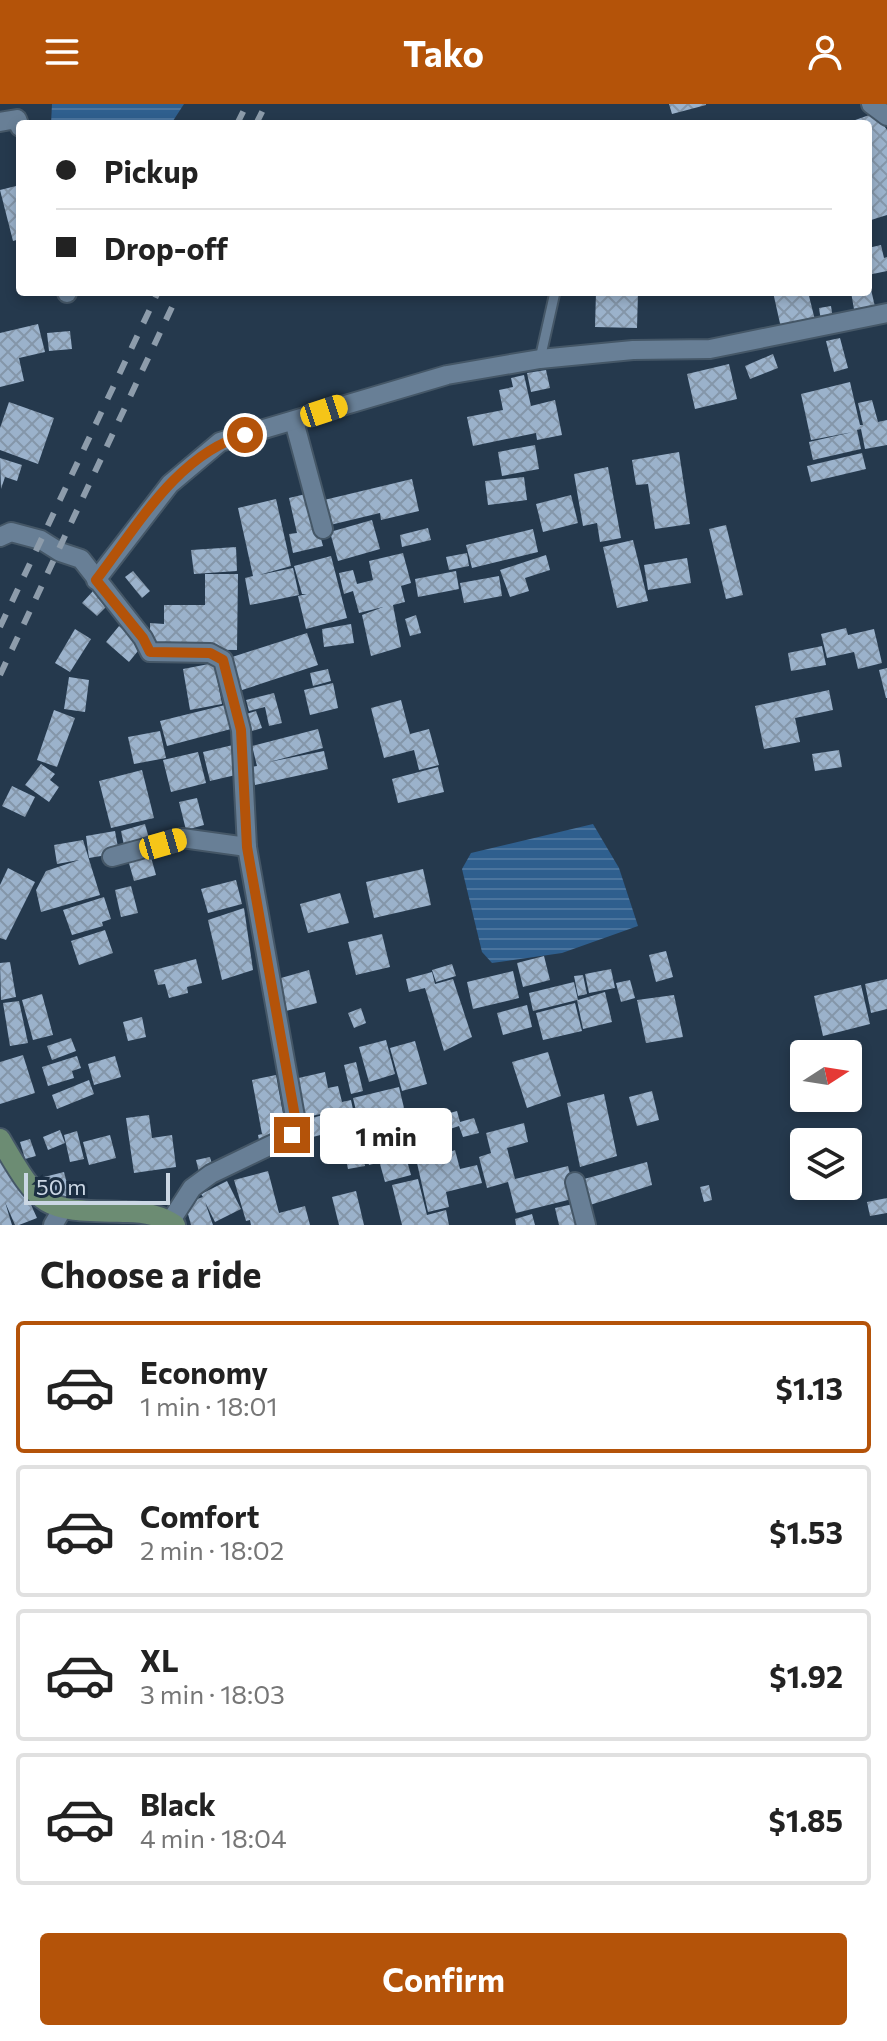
<!DOCTYPE html>
<html lang="en">
<head>
<meta charset="utf-8">
<style>
  :root { --surface:#fff; --page:#f6f6f6; --text:#222; --muted:#767676; --line:#e0e0e0; --accent:#b45309 }
  body { margin:0; font-family:Commissioner,sans-serif; background:var(--page); color:var(--text); height:100vh; display:flex; flex-direction:column; font-size:30px; white-space:nowrap }
  * { box-sizing:border-box; margin:0 }
  p { font-size:26px; color:var(--muted) }
  .icon { flex:none; width:44px; height:44px; fill:none; stroke:currentColor; stroke-width:2; stroke-linecap:round; stroke-linejoin:round }
  .map { position:relative; height:1121px; overflow:hidden }
  .drawer { display:flex; flex-direction:column; background:var(--surface); flex:1 }
  .drawer>* { flex:none }
  .top-card { position:absolute; left:16px; top:16px; width:856px; height:176px; border-radius:8px; box-shadow:0 4px 12px #0003; display:grid; align-content:center; height:176px; padding:0 40px; background:var(--surface) }
  .needle { width:52px; rotate:78deg }
  .fabs { position:absolute; left:790px; top:936px; display:grid; gap:16px }
  .fabs a { display:grid; place-items:center; width:72px; height:72px; border-radius:8px; background:var(--surface); box-shadow:0 4px 12px #0003; font-size:40px }
  .scale { position:absolute; left:24px; bottom:20px; width:146px; box-sizing:border-box; padding-left:8px; border:4px solid #cbd7e4; border-top:0; font-size:22px; line-height:28px; white-space:nowrap; color:#cbd7e4; -webkit-text-stroke:6px #1b2e42; paint-order:stroke }
  .end { position:absolute; width:36px; height:36px; margin:-18px; border:10px solid #b45309; background:#fff; box-shadow:0 0 0 4px #fff }
  .from { border-radius:50% }
  .bubble { position:absolute; height:56px; border-radius:8px; background:var(--surface); box-shadow:0 4px 12px #0003; font-size:26px; font-weight:700; line-height:56px; text-align:center }
  .car { position:absolute; width:24px; height:48px; margin:-24px -12px; border-radius:10px; box-shadow:0 0 6px 2px #0007; background:linear-gradient(#f5c518 24%,#345 0 40%,#f5c518 0 76%,#345 0 86%,#f5c518 0) }
  .top-card b { display:flex; align-items:center; gap:28px; height:76px; font-size:30px }
  .top-card b+b { border-top:2px solid var(--line) }
  .top-card i { width:20px; height:20px; background:var(--text) }
  ul { padding:0; list-style:none }
  li { display:flex; align-items:center; gap:24px; height:132px; margin:0 16px 12px; padding:0 24px; border:4px solid var(--line); border-radius:8px }
  li div { flex:1 }
  li b { display:block; font-size:30px }
  li em { font-style:normal; font-weight:700 }
  li.selected { border-color:var(--accent) }
  li>.icon { width:72px; height:72px; stroke-width:1.5 }
  h2 { padding:0 40px; font-size:36px; line-height:96px }
  .button { display:flex; gap:16px; margin-top:auto; padding:16px 40px }
  .button a { flex:1; height:92px; border-radius:8px; background:var(--accent); color:#fff; font-size:32px; font-weight:700; line-height:92px; text-align:center }
  header { display:flex; justify-content:space-between; align-items:center; height:104px; padding:0 40px; background:var(--accent); color:#fff; font-size:36px; font-weight:700 }
  .map>svg:first-child { display:block }
  .water { fill:url(#water-rules) }
  .building { fill:url(#building-cross-hatch) }
  .lines { fill:none; stroke-linecap:round; stroke-linejoin:round }
  .lane-casing { stroke:#455767; stroke-width:13 }
  .street-casing { stroke:#455767; stroke-width:22 }
  .secondary-casing { stroke:#455767; stroke-width:24 }
  .lane { stroke:#687f96; stroke-width:9 }
  .street { stroke:#687f96; stroke-width:18 }
  .secondary { stroke:#6c8c73; stroke-width:20 }
  .rail { stroke:#8d9cab; stroke-width:6; stroke-dasharray:14 14; stroke-linecap:butt }
  .route { stroke:#b45309; stroke-width:10 }
</style>
</head>
<body>
<header><svg class="icon" aria-label="menu" viewBox="0 0 24 24"><path d="M4 6h16M4 12h16M4 18h16"/></svg>Tako<svg class="icon" aria-label="person" viewBox="0 0 24 24"><circle cx="12" cy="8" r="4"/><path d="M4 21q1-7 8-7t8 7"/></svg></header>
<div class="map">
<svg width="887" height="1121" viewBox="0 0 887 1121">
  <defs>
    <pattern id="water-rules" width="6" height="5" patternUnits="userSpaceOnUse" patternTransform="scale(2)"><rect width="6" height="5" fill="#2f5f8e"/><path d="M0 2.5h6" fill="none" stroke="#4c759e"/></pattern>
    <pattern id="building-cross-hatch" width="8" height="8" patternUnits="userSpaceOnUse" patternTransform="scale(2)"><rect width="8" height="8" fill="#9bb2cb"/><path d="M0 0l8 8M0 8l8-8" fill="none" stroke="#8496a9"/></pattern>
  </defs>
  <rect width="100%" height="100%" fill="#25394d"/>
  <g class="water">
    <polygon points="52,0 184,0 171,20 51,20"/>
    <polygon points="593,720 619,764 638,822 562,849 492,859 482,848 462,765 471,749"/>
  </g>
  <g class="building">
    <polygon points="669,0 706,0 706,1 672,10"/>
    <polygon points="875,9 887,26 887,111 868,117 868,20 844,20"/>
    <polygon points="20,81 20,135 13,137 0,86"/>
    <polygon points="881,141 884,154 887,153 887,167 868,171 868,144"/>
    <polygon points="869,177 876,207 855,211 851,188 868,188"/>
    <polygon points="596,188 638,188 637,224 595,223"/>
    <polygon points="773,188 808,188 815,216 781,224"/>
    <polygon points="831,202 833,215 821,217 819,204"/>
    <polygon points="38,220 45,248 19,254 24,277 0,283 0,229"/>
    <polygon points="70,227 72,245 49,247 47,229"/>
    <polygon points="840,234 848,264 834,268 826,237"/>
    <polygon points="773,250 778,264 750,275 745,262"/>
    <polygon points="729,260 737,295 695,305 687,270"/>
    <polygon points="546,266 550,284 531,288 527,269"/>
    <polygon points="524,271 531,302 555,296 562,331 537,336 536,329 473,342 467,313 503,306 499,286 513,283 511,274"/>
    <polygon points="850,278 860,321 863,321 858,299 872,296 878,318 887,316 887,341 865,345 861,325 857,326 861,345 813,356 809,338 853,328 811,336 801,290"/>
    <polygon points="9,298 54,314 38,360 0,346 0,324"/>
    <polygon points="535,341 539,365 502,372 498,348"/>
    <polygon points="679,348 690,420 655,425 648,380 636,381 632,356"/>
    <polygon points="862,349 866,365 811,378 807,362"/>
    <polygon points="0,354 22,361 17,377 5,373 1,385"/>
    <polygon points="608,363 621,434 600,438 597,419 583,422 574,370"/>
    <polygon points="524,373 527,396 488,401 485,377"/>
    <polygon points="412,375 419,407 381,416 380,409 330,421 324,396"/>
    <polygon points="310,389 318,423 310,426 318,424 323,442 293,449 289,430 297,429 289,394"/>
    <polygon points="571,391 578,419 543,428 536,400"/>
    <polygon points="276,395 291,462 259,471 293,464 299,491 250,501 245,474 253,472 238,404"/>
    <polygon points="372,416 380,445 338,457 330,428"/>
    <polygon points="726,421 743,491 726,495 709,425"/>
    <polygon points="428,424 431,436 402,443 400,431"/>
    <polygon points="533,425 538,448 472,464 466,441"/>
    <polygon points="633,436 648,497 617,504 603,443"/>
    <polygon points="236,443 237,467 194,470 191,446"/>
    <polygon points="403,449 411,479 401,482 405,498 393,501 401,543 371,552 362,511 383,503 359,509 353,487 344,490 339,469 353,466 357,480 373,476 369,457"/>
    <polygon points="467,449 469,462 449,466 446,453"/>
    <polygon points="546,451 550,466 525,474 529,487 510,493 500,466"/>
    <polygon points="331,452 347,514 306,525 298,492 307,490 302,490 294,462"/>
    <polygon points="687,454 691,479 648,486 644,461"/>
    <polygon points="133,467 150,487 142,494 125,473"/>
    <polygon points="456,467 459,485 418,493 415,475"/>
    <polygon points="205,470 238,470 237,546 150,545 150,519 164,520 164,501 205,501"/>
    <polygon points="499,472 502,492 464,499 460,479"/>
    <polygon points="93,487 108,501 97,512 82,499"/>
    <polygon points="416,511 421,529 410,532 405,515"/>
    <polygon points="351,520 354,539 324,543 322,525"/>
    <polygon points="119,522 142,542 129,558 106,538"/>
    <polygon points="846,524 848,531 874,525 882,559 858,565 854,548 827,554 821,530"/>
    <polygon points="75,525 91,535 70,568 55,559"/>
    <polygon points="307,529 318,561 239,587 229,554"/>
    <polygon points="822,542 826,561 791,567 788,549"/>
    <polygon points="214,559 222,600 190,606 183,565"/>
    <polygon points="887,564 887,594 886,594 879,566"/>
    <polygon points="328,565 331,577 313,582 310,569"/>
    <polygon points="69,573 89,576 85,608 64,605"/>
    <polygon points="333,579 338,604 310,611 304,586"/>
    <polygon points="829,586 833,606 795,614 800,638 764,645 755,602"/>
    <polygon points="274,589 282,619 269,622 265,603 249,607 246,596"/>
    <polygon points="401,596 410,630 429,625 439,661 419,666 414,646 384,654 371,604"/>
    <polygon points="225,601 231,625 167,642 160,617"/>
    <polygon points="54,606 75,614 57,663 37,656"/>
    <polygon points="256,607 262,624 249,628 243,611"/>
    <polygon points="318,625 323,644 269,658 324,647 328,665 255,681 250,663 257,662 252,642"/>
    <polygon points="160,627 166,654 134,660 128,633"/>
    <polygon points="233,641 240,670 210,677 203,648"/>
    <polygon points="839,646 842,663 815,667 812,650"/>
    <polygon points="198,648 206,679 171,688 163,656"/>
    <polygon points="41,660 55,670 50,676 59,683 49,698 25,681"/>
    <polygon points="438,663 444,688 398,699 392,675"/>
    <polygon points="142,666 154,714 111,724 99,677"/>
    <polygon points="12,682 35,693 25,713 2,702"/>
    <polygon points="197,694 204,721 186,726 179,698"/>
    <polygon points="145,720 150,738 125,746 121,727"/>
    <polygon points="115,727 119,749 89,754 86,732"/>
    <polygon points="83,736 100,791 41,808 36,786 46,767 79,756 57,760 54,741"/>
    <polygon points="149,746 156,771 134,777 127,752"/>
    <polygon points="8,764 35,778 6,836 0,834 0,781"/>
    <polygon points="423,765 431,801 374,814 366,778"/>
    <polygon points="236,776 242,800 208,809 201,785"/>
    <polygon points="131,782 138,809 121,813 115,786"/>
    <polygon points="340,789 349,819 308,829 300,800"/>
    <polygon points="104,793 111,815 102,818 103,822 72,831 63,806"/>
    <polygon points="244,804 253,866 222,876 208,816"/>
    <polygon points="105,826 113,849 79,861 71,837"/>
    <polygon points="382,830 390,863 356,871 348,838"/>
    <polygon points="666,847 673,873 656,878 649,851"/>
    <polygon points="544,852 550,876 523,883 517,859"/>
    <polygon points="196,855 202,879 187,883 188,889 169,894 165,880 158,881 154,866"/>
    <polygon points="10,858 16,893 1,896 0,859"/>
    <polygon points="452,860 456,872 436,878 432,866"/>
    <polygon points="611,865 615,884 589,889 585,870"/>
    <polygon points="309,866 317,899 282,908 274,876"/>
    <polygon points="513,867 519,894 473,905 467,878"/>
    <polygon points="432,868 435,880 453,875 472,933 444,947 425,884 409,888 406,875"/>
    <polygon points="583,871 587,890 578,892 574,872"/>
    <polygon points="887,875 887,905 871,909 865,880"/>
    <polygon points="630,876 635,894 621,898 616,879"/>
    <polygon points="574,878 578,896 605,888 612,918 583,925 577,896 533,907 529,889"/>
    <polygon points="861,881 870,920 823,932 814,892"/>
    <polygon points="42,890 53,931 33,936 22,896"/>
    <polygon points="674,891 683,933 646,939 637,896"/>
    <polygon points="19,897 28,939 10,942 3,899"/>
    <polygon points="575,899 582,927 543,936 536,909"/>
    <polygon points="527,901 532,923 503,931 497,909"/>
    <polygon points="361,904 366,919 354,924 348,909"/>
    <polygon points="142,913 146,933 128,937 123,918"/>
    <polygon points="71,934 76,947 52,956 47,942"/>
    <polygon points="386,936 395,970 369,978 359,943"/>
    <polygon points="415,937 427,980 402,987 390,944"/>
    <polygon points="548,948 561,992 527,1004 512,958"/>
    <polygon points="23,951 35,989 0,1000 0,958"/>
    <polygon points="77,952 81,964 72,967 74,974 48,982 42,963"/>
    <polygon points="115,952 121,973 94,981 88,960"/>
    <polygon points="356,958 363,987 351,990 344,961"/>
    <polygon points="325,968 328,984 338,982 342,998 351,996 365,1062 348,1065 335,1007 302,1014 294,975"/>
    <polygon points="276,971 288,1037 260,1041 258,1031 262,1030 252,976"/>
    <polygon points="89,976 94,990 57,1005 52,991"/>
    <polygon points="399,983 415,1050 369,1061 353,994"/>
    <polygon points="652,987 659,1016 637,1022 629,993"/>
    <polygon points="604,990 617,1052 580,1063 567,999"/>
    <polygon points="457,1007 460,1018 474,1014 479,1029 463,1033 459,1022 447,1026 443,1011"/>
    <polygon points="327,1010 332,1028 305,1035 300,1017"/>
    <polygon points="149,1011 152,1034 172,1031 176,1063 134,1069 126,1014"/>
    <polygon points="524,1019 528,1038 507,1044 515,1075 568,1062 576,1094 516,1109 508,1078 487,1084 479,1053 491,1049 486,1029"/>
    <polygon points="60,1026 65,1039 48,1046 43,1033"/>
    <polygon points="77,1027 84,1055 70,1058 64,1031"/>
    <polygon points="110,1031 116,1054 89,1061 83,1038"/>
    <polygon points="30,1035 36,1052 25,1055 20,1038"/>
    <polygon points="4,1040 37,1114 19,1121 15,1121 5,1098 12,1121 0,1121 0,1042"/>
    <polygon points="455,1046 460,1065 477,1061 482,1079 446,1088 449,1103 428,1108 417,1059"/>
    <polygon points="210,1053 214,1068 200,1072 196,1056"/>
    <polygon points="406,1053 411,1071 385,1078 380,1060"/>
    <polygon points="647,1058 652,1081 590,1101 584,1075"/>
    <polygon points="268,1067 279,1109 305,1102 310,1121 251,1121 250,1116 246,1117 234,1076"/>
    <polygon points="64,1068 72,1099 48,1105 40,1074"/>
    <polygon points="418,1075 427,1111 446,1106 449,1121 402,1121 392,1081"/>
    <polygon points="227,1077 241,1105 215,1118 205,1098 213,1121 191,1121 185,1099 203,1093 201,1090"/>
    <polygon points="709,1081 712,1096 704,1098 700,1083"/>
    <polygon points="356,1087 364,1121 339,1121 332,1093"/>
    <polygon points="887,1094 887,1109 870,1112 867,1098"/>
    <polygon points="578,1099 583,1121 559,1121 555,1104"/>
    <polygon points="532,1110 535,1121 516,1121 515,1115"/>
  </g>
  <g class="lines">
    <g class="lane-casing">
      <polyline id="lane" points="540,255 555,188"/>
    </g>
    <g class="street-casing">
      <g id="street">
        <polyline points="871,0 887,12"/>
        <polyline points="0,18 17,15 20,23"/>
        <polyline points="67,189 67,188"/>
        <polyline points="294,317 323,425"/>
        <polyline points="0,433 11,428 41,436 60,448 81,455 143,534 150,548 210,549 223,556 241,626 247,743 297,1024 292,1031 211,1070 192,1084 170,1118"/>
        <polyline points="96,476 170,380 220,338 447,271 540,255 633,246 710,245 887,209"/>
        <polyline points="112,753 182,734 247,743"/>
        <polyline points="575,1078 586,1121"/>
        <polyline points="53,1121 62,1106"/>
      </g>
    </g>
    <g class="secondary-casing">
      <path id="secondary" d="M 0,1035 C 43,1109 44,1106 127,1108 C 145,1108 160,1111 175,1121"/>
    </g>
    <use href="#lane" class="lane"/>
    <use href="#street" class="street"/>
    <use href="#secondary" class="secondary"/>
    <g class="rail">
      <polyline points="237,20 247,0"/>
      <polyline points="256,20 266,0"/>
      <polyline points="0,523 158,188"/>
      <polyline points="0,571 179,188"/>
    </g>
  </g>
  <g class="lines">
    <path class="route" d="M 245,331 C 178,349 136,424 96,476 L 143,534 L 150,548 L 210,549 L 223,556 L 241,626 L 247,743 L 297,1024 L 292,1031"/>
  </g>
</svg>
<div class="fabs">
<a><svg class="needle" viewBox="-14 -14 28 28"><path d="M0-13l5 13h-10z" fill="#e53935"/><path d="M0 13l5-13h-10z" fill="#767676"/></svg></a>
<a><svg class="icon" aria-label="layers" viewBox="0 0 24 24"><path d="M12 4l9 5-9 5-9-5zM3 14l9 5 9-5"/></svg></a>
</div>
<div class="scale">50 m</div>
<i class="end from" style="left:245px;top:331px"></i>
<i class="end" style="left:292px;top:1031px"></i>
<div class="bubble" style="left:320px;top:1004px;width:132px">1 min</div>
<i class="car" style="left:324px;top:307px;rotate:72deg"></i>
<i class="car" style="left:163px;top:740px;rotate:74deg"></i>
<div class="top-card">
<b><i class="from"></i>Pickup</b>
<b><i></i>Drop-off</b>
</div>
</div>
<section class="drawer">
<h2>Choose a ride</h2>
<ul>
<li class="selected"><svg class="icon" aria-label="car" viewBox="0 0 24 24"><path d="M5 17H2v-5l4-1 3-4h7l3 4 3 1v5h-3M9 17h6M6 11h13"/><circle cx="7" cy="17" r="2"/><circle cx="17" cy="17" r="2"/></svg><div><b>Economy</b><p>1 min · 18:01</p></div><em>$1.13</em></li>
<li><svg class="icon" aria-label="car" viewBox="0 0 24 24"><path d="M5 17H2v-5l4-1 3-4h7l3 4 3 1v5h-3M9 17h6M6 11h13"/><circle cx="7" cy="17" r="2"/><circle cx="17" cy="17" r="2"/></svg><div><b>Comfort</b><p>2 min · 18:02</p></div><em>$1.53</em></li>
<li><svg class="icon" aria-label="car" viewBox="0 0 24 24"><path d="M5 17H2v-5l4-1 3-4h7l3 4 3 1v5h-3M9 17h6M6 11h13"/><circle cx="7" cy="17" r="2"/><circle cx="17" cy="17" r="2"/></svg><div><b>XL</b><p>3 min · 18:03</p></div><em>$1.92</em></li>
<li><svg class="icon" aria-label="car" viewBox="0 0 24 24"><path d="M5 17H2v-5l4-1 3-4h7l3 4 3 1v5h-3M9 17h6M6 11h13"/><circle cx="7" cy="17" r="2"/><circle cx="17" cy="17" r="2"/></svg><div><b>Black</b><p>4 min · 18:04</p></div><em>$1.85</em></li>
</ul>
<div class="button"><a>Confirm</a></div>
</section>
</body>
</html>
